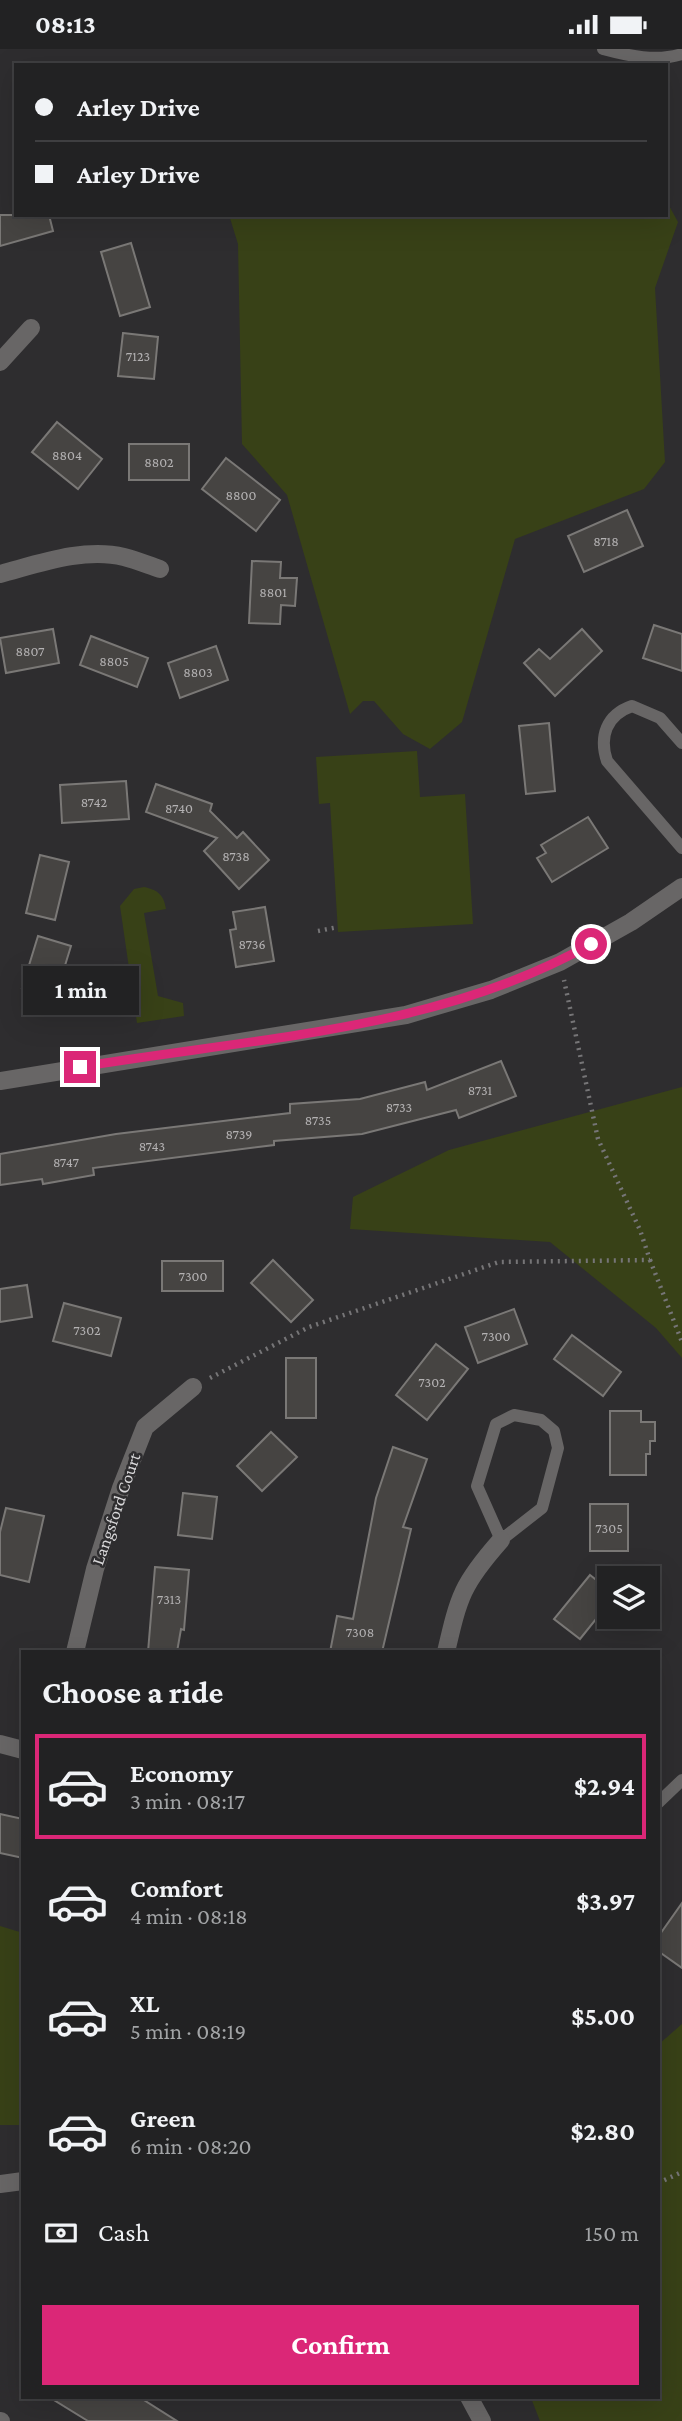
<!DOCTYPE html>
<html lang="en">
<head>
<meta charset="utf-8">
<style>
  :root { --surface:#222223; --page:#2a2a2b; --text:#f1f3f6; --muted:#a2a4a6; --line:#3f3f41; --accent:#db2777 }
  body { margin:0; font-family:"Crimson Pro",serif; background:var(--page); color:var(--text); height:100vh; display:flex; flex-direction:column; font-size:26px; white-space:nowrap }
  * { box-sizing:border-box; margin:0 }
  p { font-size:23px; color:var(--muted) }
  .icon { flex:none; width:38px; height:38px; fill:none; stroke:currentColor; stroke-width:2; stroke-linecap:round; stroke-linejoin:round }
  .map { position:relative; flex:1; overflow:hidden }
  .details { position:absolute; left:21px; top:1601px; width:639px; height:749px; display:flex; flex-direction:column; background:var(--surface); border-radius:0px; box-shadow:0 7px 28px #0002,0 0 0 2px var(--line) }
  .details>* { flex:none }
  .banner { position:absolute; left:14px; top:14px; width:654px; height:154px; border-radius:0px; box-shadow:0 7px 28px #0002,0 0 0 2px var(--line); display:grid; align-content:center; height:154px; padding:0 21px; background:var(--surface) }
  .buttons { position:absolute; left:597px; top:1517px; display:grid; gap:14px }
  .buttons a { display:grid; place-items:center; width:63px; height:63px; border-radius:0px; background:var(--surface); box-shadow:0 7px 28px #0002,0 0 0 2px var(--line); font-size:35px }
  .end { position:absolute; width:32px; height:32px; margin:-16px; border:9px solid #db2777; background:#fff; box-shadow:0 0 0 4px #fff }
  .from { border-radius:50% }
  .bubble { position:absolute; height:49px; border-radius:0px; background:var(--surface); box-shadow:0 7px 28px #0002,0 0 0 2px var(--line); font-size:23px; font-weight:700; line-height:49px; text-align:center }
  .banner b { display:flex; align-items:center; gap:24px; height:66px; font-size:26px }
  .banner b+b { border-top:2px solid var(--line) }
  .banner i { width:18px; height:18px; background:var(--text) }
  ul { padding:0; list-style:none }
  li { display:flex; align-items:center; gap:21px; height:105px; margin:0 14px 10px; padding:0 7px; border:4px solid transparent; border-radius:0px }
  li div { flex:1 }
  li b { display:block; font-size:26px }
  li em { font-style:normal; font-weight:700 }
  li.selected { border-color:var(--accent) }
  li>.icon { width:63px; height:63px; stroke-width:1.5 }
  h2 { padding:0 21px; font-size:32px; line-height:84px }
  .pay { display:flex; align-items:center; gap:18px; height:77px; padding:0 21px; font-size:26px }
  .pay p { margin-inline-start:auto }
  .action { display:flex; gap:14px; margin-top:auto; padding:14px 21px }
  .action a { flex:1; height:80px; border-radius:0px; background:var(--accent); color:#fff; font-size:28px; font-weight:700; line-height:80px; text-align:center }
  .status { display:flex; justify-content:space-between; align-items:center; height:49px; padding:0 35px; background:var(--surface); direction:ltr }
  .status svg { height:19px; fill:currentColor }
  .map>svg:first-child { display:block }
  .green { fill:#384117 }
  .building { fill:#464442; stroke:#7a7876; stroke-width:2 }
  .lines { fill:none; stroke-linecap:round; stroke-linejoin:round }
  .path { stroke:#767577; stroke-width:4.5; stroke-dasharray:2 5; stroke-linecap:butt }
  .lane { stroke:#686666; stroke-width:12 }
  .street { stroke:#686666; stroke-width:18 }
  .route { stroke:#db2777; stroke-width:9 }
  .labels { text-anchor:middle; dominant-baseline:central; stroke-width:5; stroke-linejoin:round; paint-order:stroke }
  .number-label { font-size:14px; fill:#b4b2b3 }
  .street-label { font-size:18px; fill:#d8d7d9; stroke:#2e2d2f }
</style>
</head>
<body>
<div class="status"><b>08:13</b><svg viewBox="0 0 49 12"><path d="M0 12V9h3v3zM5 12V6h3v6zM10 12V3h3v9zM15 12V0h3v12zM26 1h20v11H26zM47 4h2v5h-2z"/></svg></div>
<div class="map">
<svg width="682" height="2372" viewBox="0 0 682 2372">
  <rect width="100%" height="100%" fill="#2e2d2f"/>
  <g class="green">
    <polygon points="667,153 678,173 655,239 665,413 644,440 515,490 462,673 430,700 403,685 374,652 363,652 350,665 287,446 242,395 238,195 229,166 667,166"/>
    <polygon points="417,702 420,748 465,745 473,875 338,883 330,754 319,755 316,708"/>
    <path d="M 144,838 C 158,841 164,846 166,860 L 144,864 L 158,947 L 183,954 L 184,967 L 137,974 L 120,857 L 134,840 Z"/>
    <polygon points="682,1038 682,1309 656,1279 550,1193 350,1180 353,1148 449,1101"/>
    <polygon points="0,1877 23,1884 23,2076 0,2076"/>
    <polygon points="682,1975 682,2372 540,2372 531,2349 658,2348 658,1996"/>
  </g>
  <g class="building">
    <polygon points="0,166 49,166 53,182 0,197"/>
    <polygon points="131,194 150,258 120,267 101,203"/>
    <polygon points="123,284 158,288 154,330 118,327"/>
    <polygon points="57,373 102,410 78,440 32,403"/>
    <rect x="129" y="395" width="60" height="36"/>
    <polygon points="226,409 280,451 256,482 202,440"/>
    <polygon points="627,461 643,497 584,523 568,487"/>
    <polygon points="252,512 281,513 280,529 297,529 295,557 281,556 280,575 249,574"/>
    <polygon points="654,576 682,585 682,622 643,609"/>
    <polygon points="53,580 59,614 6,624 0,589"/>
    <polygon points="582,580 602,602 555,647 524,614 539,600 550,610"/>
    <polygon points="91,587 148,609 137,638 80,616"/>
    <polygon points="216,597 228,631 180,649 168,614"/>
    <polygon points="549,674 555,742 526,745 519,677"/>
    <polygon points="126,732 129,770 62,774 60,736"/>
    <polygon points="156,735 212,755 210,762 237,789 243,783 269,811 239,840 204,802 217,789 146,763"/>
    <polygon points="588,768 608,799 552,833 537,809 546,804 541,796"/>
    <polygon points="40,806 69,813 55,871 26,864"/>
    <polygon points="265,858 274,912 236,918 230,881 236,880 233,863"/>
    <polygon points="38,887 71,897 55,949 22,939"/>
    <polygon points="501,1012 516,1047 459,1069 456,1061 362,1085 274,1092 274,1096 93,1119 94,1126 43,1135 42,1130 0,1136 0,1105 116,1085 290,1064 290,1055 360,1050 425,1033 427,1041"/>
    <polygon points="273,1211 313,1251 291,1273 251,1234"/>
    <rect x="162" y="1212" width="61" height="30"/>
    <polygon points="27,1236 32,1268 0,1273 0,1240"/>
    <polygon points="64,1254 121,1269 111,1307 53,1292"/>
    <polygon points="514,1260 527,1295 478,1314 465,1278"/>
    <polygon points="572,1286 621,1323 603,1347 554,1310"/>
    <polygon points="436,1295 468,1320 427,1371 396,1346"/>
    <rect x="286" y="1309" width="30" height="60"/>
    <polygon points="610,1362 641,1362 641,1373 655,1373 655,1392 650,1392 650,1405 646,1405 646,1426 610,1426"/>
    <polygon points="271,1383 297,1408 262,1442 237,1417"/>
    <polygon points="393,1398 427,1410 403,1478 411,1480 382,1603 330,1603 337,1567 353,1570 376,1449"/>
    <polygon points="183,1444 217,1448 212,1490 178,1486"/>
    <rect x="590" y="1455" width="38" height="47"/>
    <polygon points="6,1459 44,1467 29,1533 0,1526 0,1483"/>
    <polygon points="155,1518 189,1521 184,1581 181,1580 177,1603 148,1603"/>
    <polygon points="590,1526 609,1541 609,1554 580,1590 554,1570"/>
    <polygon points="0,1765 23,1770 23,1809 0,1804"/>
    <polygon points="682,1854 682,1919 658,1902 658,1888"/>
    <polygon points="49,2348 139,2348 177,2372 88,2372"/>
  </g>
  <g class="lines">
    <g class="path">
      <polyline points="318,882 338,878"/>
      <polyline points="650,1211 682,1293"/>
      <polyline points="210,1329 309,1278 499,1213 650,1211 640,1181 598,1090 564,931"/>
      <polyline points="658,2134 682,2123"/>
    </g>
    <g class="lane">
      <path d="M 603,0 C 629,7 657,13 682,5"/>
      <path d="M 682,694 L 660,669 L 632,657 C 606,666 599,688 607,712 L 682,799"/>
      <polygon points="514,1366 541,1371 554,1382 558,1399 542,1459 501,1491 477,1437 496,1375"/>
      <polyline points="658,1754 682,1731"/>
    </g>
    <g class="street">
      <polyline points="0,313 31,279"/>
      <path d="M 0,525 C 38,515 84,498 124,508 C 136,511 148,516 160,520"/>
      <polyline points="0,1032 406,966 491,941 560,913 631,873 682,838"/>
      <polyline points="75,1603 95,1520 121,1439 145,1378 193,1338"/>
      <path d="M 446,1603 C 459,1547 462,1535 501,1491"/>
      <polyline points="0,1695 23,1701"/>
      <polyline points="0,2135 23,2132"/>
      <polyline points="469,2348 482,2372"/>
      <polyline points="0,2372 1,2372"/>
    </g>
  </g>
  <g class="lines">
    <path class="route" d="M 80,1018 C 252,989 437,982 591,895"/>
  </g>
  <g class="labels">
    <g class="number-label">
      <text x="138" y="307">7123</text>
      <text x="67" y="406">8804</text>
      <text x="159" y="413">8802</text>
      <text x="241" y="446">8800</text>
      <text x="606" y="492">8718</text>
      <text x="273" y="543">8801</text>
      <text x="30" y="602">8807</text>
      <text x="114" y="612">8805</text>
      <text x="198" y="623">8803</text>
      <text x="94" y="753">8742</text>
      <text x="179" y="759">8740</text>
      <text x="236" y="807">8738</text>
      <text x="252" y="895">8736</text>
      <text x="480" y="1041">8731</text>
      <text x="399" y="1058">8733</text>
      <text x="318" y="1071">8735</text>
      <text x="239" y="1085">8739</text>
      <text x="152" y="1097">8743</text>
      <text x="66" y="1113">8747</text>
      <text x="193" y="1227">7300</text>
      <text x="87" y="1281">7302</text>
      <text x="496" y="1287">7300</text>
      <text x="432" y="1333">7302</text>
      <text x="609" y="1479">7305</text>
      <text x="169" y="1550">7313</text>
      <text x="360" y="1583">7308</text>
    </g>
    <g class="street-label">
      <text transform="translate(116 1460) rotate(-71)">Langsford Court</text>
    </g>
  </g>
</svg>
<div class="buttons">
<a><svg class="icon" aria-label="layers" viewBox="0 0 24 24"><path d="M12 4l9 5-9 5-9-5zM3 14l9 5 9-5"/></svg></a>
</div>
<i class="end from" style="left:591px;top:895px"></i>
<i class="end" style="left:80px;top:1018px"></i>
<div class="bubble" style="left:23px;top:917px;width:116px">1 min</div>
<div class="banner">
<b><i class="from"></i>Arley Drive</b>
<b><i></i>Arley Drive</b>
</div>
<section class="details">
<h2>Choose a ride</h2>
<ul>
<li class="selected"><svg class="icon" aria-label="car" viewBox="0 0 24 24"><path d="M5 17H2v-5l4-1 3-4h7l3 4 3 1v5h-3M9 17h6M6 11h13"/><circle cx="7" cy="17" r="2"/><circle cx="17" cy="17" r="2"/></svg><div><b>Economy</b><p>3 min · 08:17</p></div><em>$2.94</em></li>
<li><svg class="icon" aria-label="car" viewBox="0 0 24 24"><path d="M5 17H2v-5l4-1 3-4h7l3 4 3 1v5h-3M9 17h6M6 11h13"/><circle cx="7" cy="17" r="2"/><circle cx="17" cy="17" r="2"/></svg><div><b>Comfort</b><p>4 min · 08:18</p></div><em>$3.97</em></li>
<li><svg class="icon" aria-label="car" viewBox="0 0 24 24"><path d="M5 17H2v-5l4-1 3-4h7l3 4 3 1v5h-3M9 17h6M6 11h13"/><circle cx="7" cy="17" r="2"/><circle cx="17" cy="17" r="2"/></svg><div><b>XL</b><p>5 min · 08:19</p></div><em>$5.00</em></li>
<li><svg class="icon" aria-label="car" viewBox="0 0 24 24"><path d="M5 17H2v-5l4-1 3-4h7l3 4 3 1v5h-3M9 17h6M6 11h13"/><circle cx="7" cy="17" r="2"/><circle cx="17" cy="17" r="2"/></svg><div><b>Green</b><p>6 min · 08:20</p></div><em>$2.80</em></li>
</ul>
<div class="pay"><svg class="icon" aria-label="cash" viewBox="0 0 24 24"><path d="M3 7h18v10H3z"/><circle cx="12" cy="12" r="2"/></svg>Cash<p>150 m</p></div>
<div class="action"><a>Confirm</a></div>
</section>
</div>
</body>
</html>
